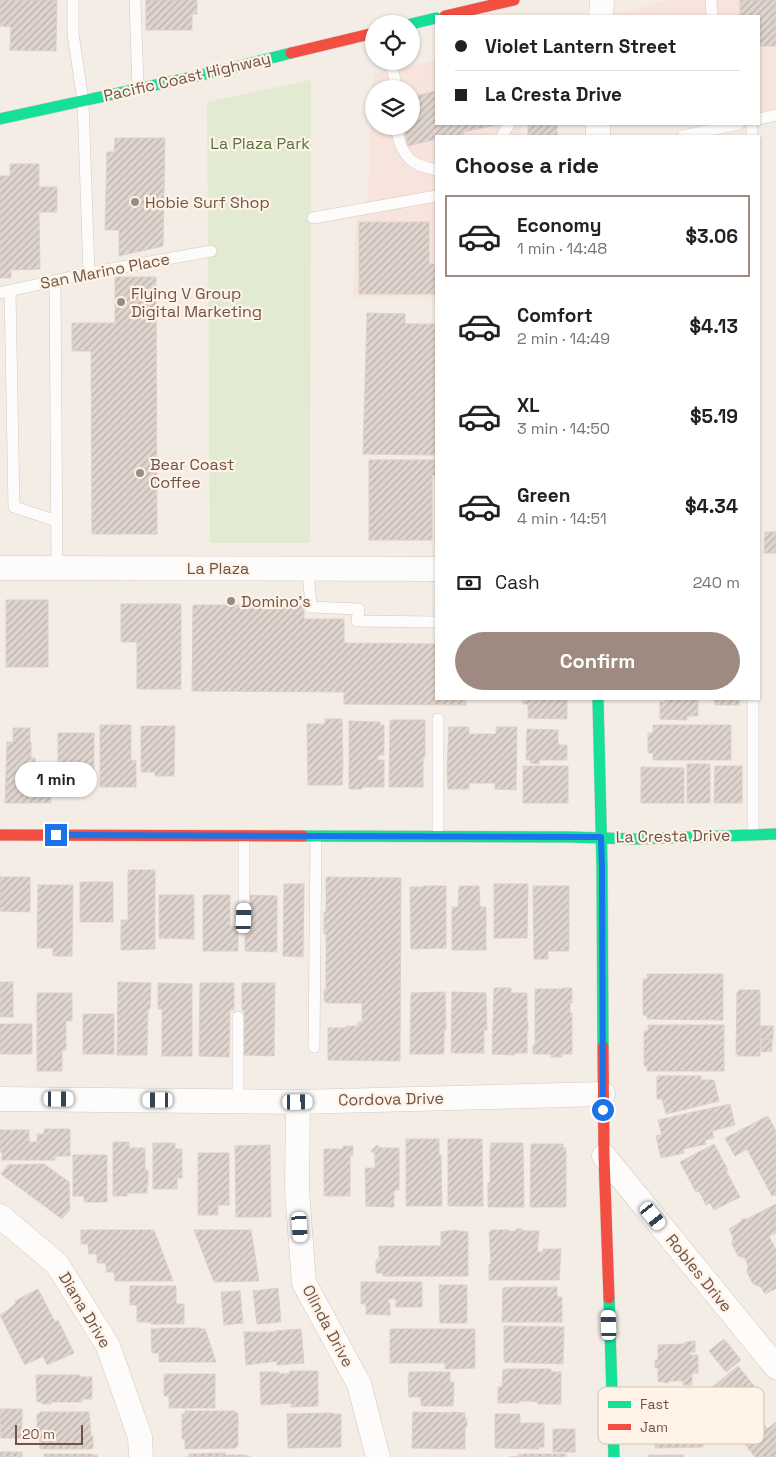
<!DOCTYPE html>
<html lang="en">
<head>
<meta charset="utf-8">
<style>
  :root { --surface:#fff; --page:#f2f2f2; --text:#202124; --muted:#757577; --line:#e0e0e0; --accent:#9e8a80 }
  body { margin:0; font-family:"Space Grotesk",sans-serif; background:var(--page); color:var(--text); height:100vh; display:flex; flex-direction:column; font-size:19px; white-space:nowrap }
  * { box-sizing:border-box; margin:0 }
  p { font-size:16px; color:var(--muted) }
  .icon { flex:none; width:28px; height:28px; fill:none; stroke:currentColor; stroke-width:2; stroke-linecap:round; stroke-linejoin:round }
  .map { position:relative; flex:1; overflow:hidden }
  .panel { position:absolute; left:435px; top:135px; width:325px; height:565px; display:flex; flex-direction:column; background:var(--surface); border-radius:0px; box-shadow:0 1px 4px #0004 }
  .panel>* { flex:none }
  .hud { position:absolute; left:435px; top:15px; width:325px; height:110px; border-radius:0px; box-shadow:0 1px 4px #0004; display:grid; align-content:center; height:110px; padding:0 20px; background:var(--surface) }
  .fabs { position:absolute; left:365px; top:15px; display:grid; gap:10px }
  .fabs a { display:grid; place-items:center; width:55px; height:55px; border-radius:50%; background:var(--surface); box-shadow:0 1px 4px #0004; font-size:25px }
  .scale { position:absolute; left:15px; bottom:12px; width:68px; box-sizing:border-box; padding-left:5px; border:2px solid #705449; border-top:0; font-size:14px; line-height:18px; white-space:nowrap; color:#705449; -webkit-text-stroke:4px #fef3e6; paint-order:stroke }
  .end { position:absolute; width:22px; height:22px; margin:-11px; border:6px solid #1a73e8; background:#fff; box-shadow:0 0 0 2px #fff }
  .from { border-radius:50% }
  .bubble { position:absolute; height:35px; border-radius:18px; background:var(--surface); box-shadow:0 1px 4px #0004; font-size:16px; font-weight:700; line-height:35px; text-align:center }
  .car { position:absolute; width:15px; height:30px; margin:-15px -8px; border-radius:6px; box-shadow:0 0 4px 1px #0007; background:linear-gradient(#fff 24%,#345 0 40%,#fff 0 76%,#345 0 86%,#fff 0) }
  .hud b { display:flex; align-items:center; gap:18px; height:48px; font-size:19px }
  .hud b+b { border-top:1px solid var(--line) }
  .hud i { width:12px; height:12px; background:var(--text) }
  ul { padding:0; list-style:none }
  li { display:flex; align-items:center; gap:15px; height:82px; margin:0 10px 8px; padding:0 10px; border:2px solid transparent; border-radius:0px }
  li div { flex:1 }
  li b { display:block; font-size:19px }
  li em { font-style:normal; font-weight:700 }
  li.current { border-color:var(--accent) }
  li>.icon { width:45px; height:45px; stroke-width:1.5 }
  h2 { padding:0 20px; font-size:22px; line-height:60px }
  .pay { display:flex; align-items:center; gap:12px; height:55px; padding:0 20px; font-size:19px }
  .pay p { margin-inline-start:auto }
  .cta { display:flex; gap:10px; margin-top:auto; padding:10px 20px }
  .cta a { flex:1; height:58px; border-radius:30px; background:var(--accent); color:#fff; font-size:20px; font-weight:700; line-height:58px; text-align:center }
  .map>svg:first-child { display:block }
  .commercial { fill:#f7e4dc; fill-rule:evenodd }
  .park { fill:#e2ead1 }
  .building { fill:url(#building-hatch); stroke:#ddd0c9 }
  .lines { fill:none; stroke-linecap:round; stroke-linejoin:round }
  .lane-casing { stroke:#d1c9c2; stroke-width:12 }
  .street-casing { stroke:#d1c9c2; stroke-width:25 }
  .fast-casing { stroke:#d2cac3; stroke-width:12 }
  .jam-casing { stroke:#d2cac3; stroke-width:12 }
  .lane { stroke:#fdfcfb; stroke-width:11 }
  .street { stroke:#fdfcfb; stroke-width:24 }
  .fast { stroke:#16e098; stroke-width:11 }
  .jam { stroke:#f24e42; stroke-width:11 }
  .route { stroke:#1a73e8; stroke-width:6 }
  .poi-dot { fill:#9e8a80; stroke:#fef3e6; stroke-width:2 }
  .labels { text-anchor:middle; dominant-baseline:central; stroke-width:4.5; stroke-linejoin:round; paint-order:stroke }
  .street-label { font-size:16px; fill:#705449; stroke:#fef3e6 }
  .park-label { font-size:16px; fill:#557542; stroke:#fef3e6 }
  .poi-label { font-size:16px; fill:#705449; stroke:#fef3e6; text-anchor:start }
  .key { fill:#fef3e6; stroke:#d3c3b7; stroke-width:1 }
  .key-label { font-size:14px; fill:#705449 }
</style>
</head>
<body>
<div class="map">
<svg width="776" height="1457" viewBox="0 0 776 1457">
  <defs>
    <pattern id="building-hatch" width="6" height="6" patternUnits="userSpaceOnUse" patternTransform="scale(1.25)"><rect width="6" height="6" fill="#e0d5ce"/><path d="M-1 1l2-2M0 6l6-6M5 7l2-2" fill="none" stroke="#baafa9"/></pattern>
  </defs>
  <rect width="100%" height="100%" fill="#f4ede6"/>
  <g class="commercial">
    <polygon points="669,0 776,0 776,108 759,112 759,16 610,16"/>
    <path d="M 436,60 L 436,124 L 521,124 L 521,136 L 436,136 L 436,297 L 353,297 L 356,220 L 368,195 L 373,74 ZM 374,89 L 411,89 L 411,126 L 374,126 Z"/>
  </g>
  <polygon class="park" points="311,80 310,543 210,543 207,102"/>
  <g class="building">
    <polygon points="0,0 57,0 56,51 10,50 11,27 0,26"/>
    <polygon points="146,0 197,0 197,14 192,14 192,30 146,30"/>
    <polygon points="740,0 776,0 776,46 759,46 759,16 740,16"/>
    <polygon points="436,91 436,124 501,124 463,132 464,136 436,136 436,139 408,146 404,126 411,126 411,97"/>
    <rect x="528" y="124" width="29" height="12"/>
    <polygon points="115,138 165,138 163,246 119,256 119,230 105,230 107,152 114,152"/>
    <polygon points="10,164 39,164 39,187 57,187 57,212 39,212 40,269 11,270 11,278 0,278 0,176 10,176"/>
    <polygon points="359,222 429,222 429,264 436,264 436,294 359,294"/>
    <polygon points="115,277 156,277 157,534 92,534 91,351 72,351 72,323 115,323"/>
    <polygon points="367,313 405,314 405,324 436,324 436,455 363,454"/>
    <polygon points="369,460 436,460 436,475 432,475 432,540 369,540"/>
    <polygon points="765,532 776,532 776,553 764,553"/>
    <rect x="6" y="600" width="42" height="67"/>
    <polygon points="121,604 181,604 181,689 137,689 137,642 121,642"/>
    <polygon points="193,605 304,605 304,619 344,619 344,643 436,644 436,699 466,699 466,705 344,704 344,692 192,691"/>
    <polygon points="523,699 567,699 567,719 528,718 528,704 523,704"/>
    <polygon points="665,699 698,699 698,716 687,716 687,720 660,719 660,702 665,702"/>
    <rect x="715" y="699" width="24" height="6"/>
    <polygon points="325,719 342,719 343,766 342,785 308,785 307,724 325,724"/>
    <polygon points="390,720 425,720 425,757 423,757 423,787 389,787"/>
    <polygon points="349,721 380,722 380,725 384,725 384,755 378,755 378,760 384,760 384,787 362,787 362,789 349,789"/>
    <polygon points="100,725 131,725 131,761 136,760 136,787 100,787"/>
    <polygon points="653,725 731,725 731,760 653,760 653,753 648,753 648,733 653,733"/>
    <polygon points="141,726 175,726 174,776 155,776 155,772 141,772"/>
    <polygon points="449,727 469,727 469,734 496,734 496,727 517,727 516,790 495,789 495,783 469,783 469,789 448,789 447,771"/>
    <polygon points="13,728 30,728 30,742 31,742 31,758 35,758 35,783 51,783 51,803 5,803 7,742 13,742"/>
    <polygon points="527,729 558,730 558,745 567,745 567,760 539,760 539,764 530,763 530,760 526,760"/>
    <polygon points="58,733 94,733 94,787 75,787 75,782 58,782"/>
    <rect x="687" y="764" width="23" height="39"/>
    <rect x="523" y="766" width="45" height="37"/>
    <polygon points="715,766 742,766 742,803 714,803"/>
    <polygon points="641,767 684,768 684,803 641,803"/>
    <polygon points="128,870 155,870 155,949 121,950 121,920 128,920"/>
    <polygon points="0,877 30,877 30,912 0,911"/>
    <polygon points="326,877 401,878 400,1061 328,1060 328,1028 346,1028 346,1026 358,1026 358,1022 362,1022 362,1003 326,1003 326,1001 324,1001 324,990 326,990 326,934 324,934 324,912 326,912"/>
    <rect x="80" y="882" width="33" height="40"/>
    <polygon points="284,884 304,884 303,957 283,956"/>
    <polygon points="494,884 528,884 527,938 494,938"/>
    <polygon points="38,885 73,885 72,956 53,956 53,948 37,948"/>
    <polygon points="423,886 446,886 446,948 411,949 410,887 423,887"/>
    <polygon points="459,886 479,886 480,907 486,907 486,950 452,950 452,907 458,907"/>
    <polygon points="533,886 569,886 569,951 548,951 548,959 534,959"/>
    <polygon points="159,895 194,895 194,939 159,938"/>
    <polygon points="203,895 230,895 230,926 238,926 238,951 203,951"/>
    <polygon points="248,895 277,896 277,952 245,951 245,926 248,926"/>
    <polygon points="647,974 723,974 723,1020 647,1019 647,1015 643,1015 643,979 647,979"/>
    <rect x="0" y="982" width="13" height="35"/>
    <polygon points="118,982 151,983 150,1009 148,1009 147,1055 117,1055"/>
    <polygon points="158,983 192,984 192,1056 162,1056 162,1009 158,1009"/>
    <polygon points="200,983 234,983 234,1010 230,1010 229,1057 199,1056"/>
    <polygon points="242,983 275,983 274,1056 244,1055 244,1010 242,1010"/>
    <polygon points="494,988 511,988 511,993 527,993 527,1021 528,1021 528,1031 527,1031 527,1053 514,1053 514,1055 492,1054"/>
    <polygon points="563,988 572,988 572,1003 570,1003 570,1013 572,1013 572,1054 562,1054 562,1057 551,1057 551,1054 533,1054 533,1045 535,1045 535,989 563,989"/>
    <polygon points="739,990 760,990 760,1056 738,1056 738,1054 736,1054 737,992 739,992"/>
    <polygon points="445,992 446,1030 444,1030 444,1054 410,1054 411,993"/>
    <polygon points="452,992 486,993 487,1030 484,1030 484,1053 451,1053"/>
    <polygon points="37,993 72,993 72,1021 66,1021 66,1050 62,1050 62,1071 37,1071"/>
    <rect x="83" y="1014" width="31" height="40"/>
    <rect x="0" y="1024" width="32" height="30"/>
    <polygon points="648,1025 724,1025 724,1071 647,1071 647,1066 644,1066 644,1031 648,1031"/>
    <rect x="760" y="1026" width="13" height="13"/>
    <polygon points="772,1039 772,1051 761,1052 761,1040"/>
    <polygon points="657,1076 701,1076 701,1080 714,1080 719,1101 666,1114 662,1099 657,1099"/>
    <polygon points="730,1104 735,1125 712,1131 714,1138 705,1140 706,1144 683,1149 684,1153 661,1158 656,1136 662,1135 658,1120"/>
    <polygon points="768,1116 776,1131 776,1195 772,1196 747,1149 735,1156 725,1138"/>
    <polygon points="44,1129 70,1129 70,1156 55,1156 55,1160 2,1160 2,1152 0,1152 0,1130 29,1130 29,1142 37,1142 37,1134 44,1134"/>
    <polygon points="406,1139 439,1139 439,1155 441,1155 442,1206 406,1206"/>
    <polygon points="448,1139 482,1139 483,1206 448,1206"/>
    <polygon points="113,1142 129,1142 129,1148 145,1148 145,1170 148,1170 148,1186 147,1186 147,1193 127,1193 127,1196 113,1196"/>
    <polygon points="153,1143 175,1143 175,1149 182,1149 182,1178 177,1178 177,1189 153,1189"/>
    <polygon points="491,1143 523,1143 524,1207 488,1207 488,1183 490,1183 490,1148 491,1148"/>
    <polygon points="531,1144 563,1144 563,1148 566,1148 566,1207 530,1207"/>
    <polygon points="714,1144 728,1170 726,1171 740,1197 714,1210 710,1203 706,1205 699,1191 696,1192 680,1162"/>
    <polygon points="270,1145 271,1217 236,1217 235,1146"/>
    <polygon points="377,1145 381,1148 399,1148 399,1190 394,1190 394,1207 366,1206 365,1168 375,1168 375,1154 371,1151"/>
    <polygon points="343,1146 353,1146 353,1155 350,1155 350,1196 324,1196 324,1149 343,1149"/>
    <polygon points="198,1153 229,1153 229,1205 218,1205 218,1215 198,1215"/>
    <polygon points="73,1155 107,1155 107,1202 84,1202 84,1196 73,1196"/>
    <polygon points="44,1164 69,1182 70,1209 62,1219 1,1174 8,1165"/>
    <polygon points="776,1204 776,1233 769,1236 776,1250 776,1289 775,1289 765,1294 761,1287 753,1284 747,1272 748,1266 745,1258 738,1256 732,1244 733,1237 729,1229 742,1221 741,1220 745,1218 745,1220"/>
    <polygon points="516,1229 522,1229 522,1231 539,1231 537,1252 543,1252 543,1249 561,1249 559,1280 489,1280 489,1264 491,1264 489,1232 491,1232 491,1230 509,1230 509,1231 516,1231"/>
    <polygon points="81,1230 154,1230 173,1281 115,1281 114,1272 106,1272 106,1263 97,1263 97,1254 89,1254 88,1244 81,1244"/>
    <polygon points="194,1230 251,1230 259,1281 214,1282"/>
    <polygon points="455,1230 468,1232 468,1276 383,1276 383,1273 376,1273 376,1260 379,1260 379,1246 441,1246 441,1232"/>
    <polygon points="361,1282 422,1282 422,1307 396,1307 396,1299 388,1299 388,1303 390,1303 390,1315 366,1314 366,1304 361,1304"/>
    <polygon points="439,1285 467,1285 467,1323 440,1323"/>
    <polygon points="130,1286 176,1286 176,1304 184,1304 184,1324 151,1324 151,1322 137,1322 137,1305 130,1305"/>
    <polygon points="514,1287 557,1287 557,1297 562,1297 562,1322 502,1322 503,1288"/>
    <polygon points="278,1288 281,1322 257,1324 253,1291"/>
    <polygon points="38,1289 55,1322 58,1320 74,1353 47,1365 43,1356 25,1365 0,1315 8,1310 16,1303 15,1301"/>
    <polygon points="240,1291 243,1323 224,1325 221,1292"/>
    <polygon points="504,1326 564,1327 563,1364 504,1362"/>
    <polygon points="159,1328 200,1328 201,1329 205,1329 216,1362 159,1362 159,1353 152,1353 151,1329 159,1329"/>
    <polygon points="301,1329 304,1363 277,1365 277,1361 246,1365 244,1332 275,1332 275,1331"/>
    <polygon points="390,1329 475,1329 475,1368 445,1369 445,1363 390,1363"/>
    <polygon points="724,1339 741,1360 726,1372 709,1351"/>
    <polygon points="695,1341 695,1352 690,1352 690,1355 698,1355 698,1373 692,1373 692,1385 683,1385 683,1381 668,1381 668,1383 658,1381 658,1368 655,1368 655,1360 658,1360 658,1345 685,1344 685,1342"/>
    <polygon points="738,1366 755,1387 753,1389 764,1402 760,1405 761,1406 737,1426 709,1390"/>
    <polygon points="506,1369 551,1369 551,1372 561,1372 561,1404 538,1404 538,1402 529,1401 519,1401 519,1403 498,1403 498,1387 502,1387 503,1370 506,1370"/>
    <polygon points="290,1371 318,1371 318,1406 291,1407 291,1403 261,1405 260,1372 279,1372 280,1374 290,1373"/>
    <polygon points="409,1372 450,1372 450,1382 454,1382 453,1406 421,1406 421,1397 409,1397 408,1378 409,1378"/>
    <polygon points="164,1374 215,1374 215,1408 169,1408 169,1396 164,1396"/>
    <polygon points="36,1375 80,1375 80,1377 92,1377 92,1399 82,1399 82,1402 51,1402 51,1404 42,1404 42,1402 37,1402"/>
    <polygon points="698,1395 698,1408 700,1408 700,1412 704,1412 704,1424 707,1424 708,1435 703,1435 703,1447 655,1448 655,1443 648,1443 647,1431 655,1431 654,1413 649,1413 648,1401 654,1400 654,1396"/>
    <polygon points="0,1409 22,1409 22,1438 1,1438"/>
    <polygon points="185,1411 235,1411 235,1413 238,1413 238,1446 236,1446 236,1448 185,1449 185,1439 182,1439 182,1414 185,1414"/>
    <polygon points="40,1412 89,1412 91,1436 93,1436 93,1448 89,1449 40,1449 39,1427 37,1427 37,1414 40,1414"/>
    <polygon points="413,1412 453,1413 453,1412 465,1413 465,1418 467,1419 467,1426 465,1427 465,1449 412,1448"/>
    <polygon points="333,1413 333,1414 341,1414 341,1447 288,1448 287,1414"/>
    <polygon points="495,1414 520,1414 520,1423 544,1423 544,1447 539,1447 539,1449 495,1448"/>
    <polygon points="776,1422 776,1457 755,1457 744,1443 765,1426 767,1429"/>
    <rect x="553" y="1429" width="22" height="23"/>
    <rect x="0" y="1452" width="22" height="5"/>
    <polygon points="225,1453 225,1455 244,1455 251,1457 185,1457 189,1457 189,1454"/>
    <polygon points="44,1454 93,1454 93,1455 97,1455 97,1457 44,1457"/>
    <polygon points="519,1454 566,1454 566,1457 509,1457 519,1456"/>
    <rect x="648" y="1455" width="35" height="2"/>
  </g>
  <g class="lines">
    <g class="lane-casing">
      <g id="lane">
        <polyline points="73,0 73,34 83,101 89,273"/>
        <polyline points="135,0 138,89"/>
        <polyline points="711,0 712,16"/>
        <polyline points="390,61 395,80 395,89"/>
        <polyline points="759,119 776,115"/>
        <polyline points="752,124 752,136"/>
        <path d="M 396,126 C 398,140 403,157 417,164 C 423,167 430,168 436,170"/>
        <polyline points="502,136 509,124"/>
        <polyline points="683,136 739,124"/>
        <polyline points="313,218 436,196"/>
        <polyline points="55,281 57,568"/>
        <polyline points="10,290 14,507 57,521"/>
        <polyline points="0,293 89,273 211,251"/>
        <polyline points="308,569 311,607 359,609 357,621 436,622"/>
        <polyline points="753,699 753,834"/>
        <polyline points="438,837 438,719"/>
        <polyline points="244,918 244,836"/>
        <polyline points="314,1047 316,836"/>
        <polyline points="238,1101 238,1017"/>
      </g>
    </g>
    <g class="street-casing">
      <g id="street">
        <polyline points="601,16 602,0"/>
        <polyline points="598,136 598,124"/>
        <polyline points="0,568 436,569"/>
        <polyline points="0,1099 298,1102 603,1094"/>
        <polyline points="298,1102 297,1190 304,1283 359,1384 378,1457"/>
        <polyline points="604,1156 776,1367"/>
        <polyline points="0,1216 57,1264 108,1346 140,1437 141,1457"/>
      </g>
    </g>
    <g class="fast-casing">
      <g id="fast">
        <polyline points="411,24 436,18"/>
        <polyline points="0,119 224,70 291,53"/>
        <polyline points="598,699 602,866 603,1047"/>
        <polyline points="303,836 569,837 635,839 776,834"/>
        <polyline points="609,1298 614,1457"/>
      </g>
    </g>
    <g class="jam-casing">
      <g id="jam">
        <polyline points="445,16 514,0"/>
        <polyline points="291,53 374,33"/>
        <polyline points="0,835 303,836"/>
        <polyline points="603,1047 604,1156 609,1298"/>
      </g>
    </g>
    <use href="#lane" class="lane"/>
    <use href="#street" class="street"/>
    <use href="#fast" class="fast"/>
    <use href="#jam" class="jam"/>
  </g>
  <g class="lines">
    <polyline class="route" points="56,835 601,837 602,866 603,1110"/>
  </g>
  <g class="poi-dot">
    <circle cx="135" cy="202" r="5"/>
    <circle cx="121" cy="302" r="5"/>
    <circle cx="140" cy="473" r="5"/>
    <circle cx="231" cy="601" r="5"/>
  </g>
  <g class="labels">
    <g class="street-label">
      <text transform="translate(187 77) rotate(-13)">Pacific Coast Highway</text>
      <text transform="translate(105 271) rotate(-11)">San Marino Place</text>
      <text x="218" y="568">La Plaza</text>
      <text transform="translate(673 836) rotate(-1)">La Cresta Drive</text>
      <text transform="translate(391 1099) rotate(-1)">Cordova Drive</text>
      <text transform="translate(699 1273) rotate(51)">Robles Drive</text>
      <text transform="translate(85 1310) rotate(59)">Diana Drive</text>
      <text transform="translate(328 1326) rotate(62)">Olinda Drive</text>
    </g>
    <g class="park-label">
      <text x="260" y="143">La Plaza Park</text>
    </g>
    <g class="poi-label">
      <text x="145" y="202">Hobie Surf Shop</text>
      <text x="131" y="293">Flying V Group<tspan x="131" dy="18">Digital Marketing</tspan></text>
      <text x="150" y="464">Bear Coast<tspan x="150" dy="18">Coffee</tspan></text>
      <text x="241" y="601">Domino's</text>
    </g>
  </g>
  <rect x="598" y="1387" width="166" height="57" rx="8" class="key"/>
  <rect x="608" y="1401" width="23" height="7" fill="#16e098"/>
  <rect x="608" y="1424" width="23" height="6" fill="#f24e42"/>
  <g class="key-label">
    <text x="640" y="1409">Fast</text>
    <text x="640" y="1432">Jam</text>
  </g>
</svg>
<div class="fabs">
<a><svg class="icon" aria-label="locate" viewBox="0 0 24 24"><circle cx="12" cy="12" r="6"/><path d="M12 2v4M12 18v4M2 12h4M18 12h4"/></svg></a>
<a><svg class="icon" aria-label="layers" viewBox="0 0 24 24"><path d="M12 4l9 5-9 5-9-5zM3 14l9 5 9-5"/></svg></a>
</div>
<div class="scale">20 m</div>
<i class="end from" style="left:603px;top:1110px"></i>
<i class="end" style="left:56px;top:835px"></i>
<div class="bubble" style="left:15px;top:762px;width:82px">1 min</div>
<i class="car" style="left:244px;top:918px;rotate:2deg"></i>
<i class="car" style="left:59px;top:1099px;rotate:90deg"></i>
<i class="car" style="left:158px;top:1100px;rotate:270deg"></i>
<i class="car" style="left:298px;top:1102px;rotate:89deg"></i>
<i class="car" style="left:653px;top:1216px;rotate:141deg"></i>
<i class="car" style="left:300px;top:1227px;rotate:176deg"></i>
<i class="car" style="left:609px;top:1325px;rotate:358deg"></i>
<div class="hud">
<b><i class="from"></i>Violet Lantern Street</b>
<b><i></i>La Cresta Drive</b>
</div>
<section class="panel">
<h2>Choose a ride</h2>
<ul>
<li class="current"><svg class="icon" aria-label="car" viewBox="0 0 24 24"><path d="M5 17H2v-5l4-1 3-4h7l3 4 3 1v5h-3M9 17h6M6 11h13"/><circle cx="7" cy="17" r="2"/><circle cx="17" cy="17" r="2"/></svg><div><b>Economy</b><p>1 min · 14:48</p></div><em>$3.06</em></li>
<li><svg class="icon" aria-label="car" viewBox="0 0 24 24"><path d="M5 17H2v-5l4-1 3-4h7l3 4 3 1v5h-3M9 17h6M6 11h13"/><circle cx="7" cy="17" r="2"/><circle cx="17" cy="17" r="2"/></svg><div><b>Comfort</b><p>2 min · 14:49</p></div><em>$4.13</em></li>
<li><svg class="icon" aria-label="car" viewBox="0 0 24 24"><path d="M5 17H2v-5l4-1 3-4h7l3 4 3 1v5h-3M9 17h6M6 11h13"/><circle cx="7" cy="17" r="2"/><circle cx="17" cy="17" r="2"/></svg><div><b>XL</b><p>3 min · 14:50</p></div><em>$5.19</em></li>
<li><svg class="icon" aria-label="car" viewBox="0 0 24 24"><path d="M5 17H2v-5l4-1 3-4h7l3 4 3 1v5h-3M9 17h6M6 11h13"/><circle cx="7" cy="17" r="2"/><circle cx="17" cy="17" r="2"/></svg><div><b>Green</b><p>4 min · 14:51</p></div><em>$4.34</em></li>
</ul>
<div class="pay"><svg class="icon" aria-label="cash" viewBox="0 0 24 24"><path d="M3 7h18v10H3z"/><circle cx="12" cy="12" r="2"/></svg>Cash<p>240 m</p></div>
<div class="cta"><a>Confirm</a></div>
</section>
</div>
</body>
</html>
